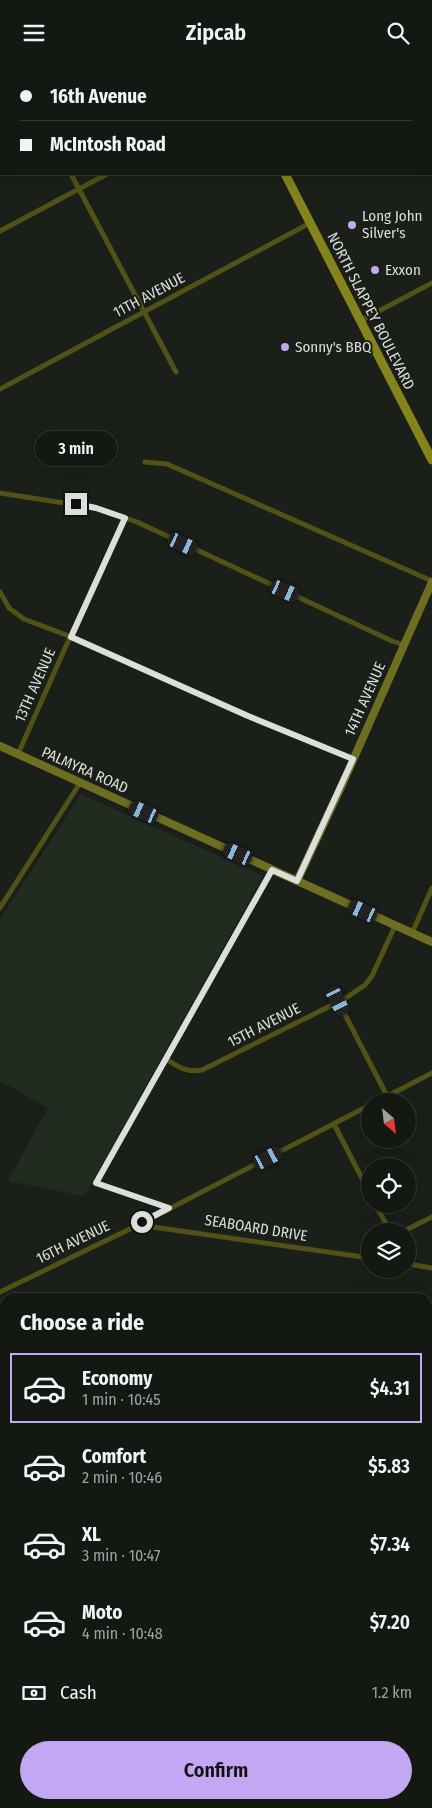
<!DOCTYPE html>
<html lang="en">
<head>
<meta charset="utf-8">
<style>
  :root { --surface:#141813; --page:#1d211c; --text:#f1f3f6; --muted:#9da0a0; --line:#333733; --accent:#c4a7f2 }
  body { margin:0; font-family:"Fira Sans Condensed",sans-serif; background:var(--page); color:var(--text); height:100vh; display:flex; flex-direction:column; font-size:19px; white-space:nowrap }
  * { box-sizing:border-box; margin:0 }
  p { font-size:16px; color:var(--muted) }
  .icon { flex:none; width:28px; height:28px; fill:none; stroke:currentColor; stroke-width:2; stroke-linecap:round; stroke-linejoin:round }
  .map { position:relative; flex:1; overflow:hidden }
  .drawer { position:absolute; left:0px; top:1228px; width:432px; height:516px; display:flex; flex-direction:column; background:var(--surface); border-radius:15px 15px 0 0; box-shadow:0 5px 20px #0002,0 0 0 1px var(--line) }
  .drawer>* { flex:none }
  .banner { position:absolute; left:0px; top:0px; width:432px; height:110px; box-shadow:0 5px 20px #0002,0 0 0 1px var(--line); display:grid; align-content:center; height:110px; padding:0 20px; background:var(--surface) }
  .needle { width:32px; rotate:152deg }
  .tools { position:absolute; left:361px; top:1028px; display:grid; gap:10px }
  .tools a { display:grid; place-items:center; width:55px; height:55px; border-radius:50%; background:var(--surface); box-shadow:0 5px 20px #0002,0 0 0 1px var(--line); font-size:25px }
  .end { position:absolute; width:22px; height:22px; margin:-11px; border:6px solid #dbdfdb; background:#111; box-shadow:0 0 0 2px #111 }
  .from { border-radius:50% }
  .bubble { position:absolute; height:35px; border-radius:18px; background:var(--surface); box-shadow:0 5px 20px #0002,0 0 0 1px var(--line); font-size:16px; font-weight:600; line-height:35px; text-align:center }
  .car { position:absolute; width:15px; height:30px; margin:-15px -8px; border-radius:6px; box-shadow:0 0 4px 1px #0007; background:linear-gradient(#222 24%,#8ab4d8 0 40%,#222 0 76%,#8ab4d8 0 86%,#222 0) }
  .banner b { display:flex; align-items:center; gap:18px; height:48px; font-size:19px }
  .banner b+b { border-top:1px solid var(--line) }
  .banner i { width:12px; height:12px; background:var(--text) }
  ul { padding:0; list-style:none }
  li { display:flex; align-items:center; gap:15px; height:70px; margin:0 10px 8px; padding:0 10px; border:2px solid transparent; border-radius:0px }
  li div { flex:1 }
  li b { display:block; font-size:19px }
  li em { font-style:normal; font-weight:600 }
  li.current { border-color:var(--accent) }
  li>.icon { width:45px; height:45px; stroke-width:1.5 }
  h2 { padding:0 20px; font-size:22px; line-height:60px }
  .pay { display:flex; align-items:center; gap:12px; height:55px; padding:0 20px; font-size:19px }
  .pay p { margin-inline-start:auto }
  .cta { display:flex; gap:10px; margin-top:auto; padding:10px 20px }
  .cta a { flex:1; height:58px; border-radius:30px; background:var(--accent); color:#111; font-size:20px; font-weight:600; line-height:58px; text-align:center }
  header { display:flex; justify-content:space-between; align-items:center; height:65px; padding:0 20px; background:var(--surface); font-size:22px; font-weight:600 }
  .map>svg:first-child { display:block }
  .built { fill:#212b1f }
  .water { fill:url(#water-ripples) }
  .lines { fill:none; stroke-linecap:round; stroke-linejoin:round }
  .street { stroke:#525116; stroke-width:5 }
  .secondary { stroke:#6e6e23; stroke-width:8 }
  .primary { stroke:#85831b; stroke-width:9 }
  .highway { stroke:#99970a; stroke-width:10 }
  .route { stroke:#dbdfdb; stroke-width:6 }
  .poi-dot { fill:#c4a7f2; stroke:#1a2019; stroke-width:2 }
  .labels { text-anchor:middle; dominant-baseline:central; stroke-width:4; stroke-linejoin:round; paint-order:stroke }
  .poi-label { font-size:15px; fill:#dbdfdb; stroke:#1a2019; text-anchor:start }
  .street-label { font-size:15px; fill:#dbdfdb; stroke:#1a2019 }
</style>
</head>
<body>
<header><svg class="icon" aria-label="menu" viewBox="0 0 24 24"><path d="M4 6h16M4 12h16M4 18h16"/></svg>Zipcab<svg class="icon" aria-label="search" viewBox="0 0 24 24"><circle cx="10" cy="10" r="6"/><path d="M15 15l6 6"/></svg></header>
<div class="map">
<svg width="432" height="1743" viewBox="0 0 432 1743">
  <defs>
    <pattern id="water-ripples" width="26" height="14" patternUnits="userSpaceOnUse" patternTransform="scale(1.25)"><rect width="26" height="14" fill="#1d464b"/><path d="M2 4q2-2 4 0t4 0M15 11q2-2 4 0t4 0" fill="none" stroke="#3d6064"/></pattern>
  </defs>
  <rect width="100%" height="100%" fill="#1a2019"/>
  <polygon class="built" points="81,729 263,811 84,1131 8,1116 48,1043 0,1016 0,854"/>
  <polygon class="water" points="5,1387 5,1574 0,1575 0,1389"/>
  <g class="lines">
    <g class="street">
      <polyline points="12,1 14,0"/>
      <polyline points="0,7 1,7"/>
      <polyline points="431,8 432,7"/>
      <polyline points="71,109 176,307"/>
      <polyline points="0,166 107,109"/>
      <polyline points="360,256 432,218"/>
      <polyline points="0,324 310,158"/>
      <polyline points="145,397 167,399 432,516"/>
      <polyline points="0,428 96,443 137,457 392,576 404,580"/>
      <polyline points="0,527 9,543 24,554 82,576 248,651 353,694"/>
      <polyline points="18,689 66,581 125,453"/>
      <polyline points="0,843 80,718"/>
      <polyline points="412,868 432,823"/>
      <polyline points="338,936 387,1031"/>
      <path d="M 166,994 C 178,1002 187,1008 202,1005 L 346,933 L 365,920 L 372,911 L 395,861"/>
      <polyline points="378,1036 432,1008"/>
      <polyline points="334,1059 370,1129"/>
      <polyline points="375,1139 390,1166"/>
      <polyline points="169,1143 96,1118 272,805"/>
      <polyline points="139,1160 370,1193"/>
      <polyline points="404,1166 432,1152"/>
      <polyline points="408,1199 432,1203"/>
      <polyline points="0,1227 138,1160 370,1040"/>
      <polyline points="428,1703 432,1711"/>
    </g>
    <g class="secondary">
      <polyline points="0,681 432,877"/>
      <polyline points="297,816 342,720 432,517"/>
    </g>
    <g class="primary">
      <polyline points="229,0 229,1"/>
      <polyline points="285,109 432,395"/>
    </g>
    <g class="highway">
      <polyline points="428,1585 432,1585"/>
      <polyline points="428,1603 432,1603"/>
      <polyline points="0,1616 5,1616"/>
      <polyline points="0,1635 5,1635"/>
    </g>
  </g>
  <g class="lines">
    <polyline class="route" points="76,439 96,443 125,453 71,572 248,651 353,694 297,816 272,805 96,1118 169,1143 142,1157"/>
  </g>
  <g class="poi-dot">
    <circle cx="352" cy="160" r="5"/>
    <circle cx="375" cy="205" r="5"/>
    <circle cx="285" cy="282" r="5"/>
  </g>
  <g class="labels">
    <g class="poi-label">
      <text x="362" y="151">Long John<tspan x="362" dy="17">Silver's</tspan></text>
      <text x="385" y="205">Exxon</text>
      <text x="295" y="282">Sonny's BBQ</text>
    </g>
    <g class="street-label">
      <text transform="translate(149 230) rotate(-28)">11TH AVENUE</text>
      <text transform="translate(371 246) rotate(63)">NORTH SLAPPEY BOULEVARD</text>
      <text transform="translate(35 620) rotate(-66)">13TH AVENUE</text>
      <text transform="translate(365 634) rotate(-66)">14TH AVENUE</text>
      <text transform="translate(85 705) rotate(24)">PALMYRA ROAD</text>
      <text transform="translate(264 960) rotate(-27)">15TH AVENUE</text>
      <text transform="translate(256 1163) rotate(9)">SEABOARD DRIVE</text>
      <text transform="translate(73 1177) rotate(-26)">16TH AVENUE</text>
    </g>
  </g>
</svg>
<div class="tools">
<a><svg class="needle" viewBox="-14 -14 28 28"><path d="M0-13l5 13h-10z" fill="#e53935"/><path d="M0 13l5-13h-10z" fill="#9da0a0"/></svg></a>
<a><svg class="icon" aria-label="locate" viewBox="0 0 24 24"><circle cx="12" cy="12" r="6"/><path d="M12 2v4M12 18v4M2 12h4M18 12h4"/></svg></a>
<a><svg class="icon" aria-label="layers" viewBox="0 0 24 24"><path d="M12 4l9 5-9 5-9-5zM3 14l9 5 9-5"/></svg></a>
</div>
<i class="end from" style="left:142px;top:1157px"></i>
<i class="end" style="left:76px;top:439px"></i>
<div class="bubble" style="left:35px;top:366px;width:82px">3 min</div>
<i class="car" style="left:183px;top:479px;rotate:115deg"></i>
<i class="car" style="left:285px;top:526px;rotate:114deg"></i>
<i class="car" style="left:144px;top:747px;rotate:294deg"></i>
<i class="car" style="left:238px;top:789px;rotate:294deg"></i>
<i class="car" style="left:363px;top:846px;rotate:295deg"></i>
<i class="car" style="left:338px;top:936px;rotate:153deg"></i>
<i class="car" style="left:268px;top:1093px;rotate:63deg"></i>
<div class="banner">
<b><i class="from"></i>16th Avenue</b>
<b><i></i>McIntosh Road</b>
</div>
<section class="drawer">
<h2>Choose a ride</h2>
<ul>
<li class="current"><svg class="icon" aria-label="car" viewBox="0 0 24 24"><path d="M5 17H2v-5l4-1 3-4h7l3 4 3 1v5h-3M9 17h6M6 11h13"/><circle cx="7" cy="17" r="2"/><circle cx="17" cy="17" r="2"/></svg><div><b>Economy</b><p>1 min · 10:45</p></div><em>$4.31</em></li>
<li><svg class="icon" aria-label="car" viewBox="0 0 24 24"><path d="M5 17H2v-5l4-1 3-4h7l3 4 3 1v5h-3M9 17h6M6 11h13"/><circle cx="7" cy="17" r="2"/><circle cx="17" cy="17" r="2"/></svg><div><b>Comfort</b><p>2 min · 10:46</p></div><em>$5.83</em></li>
<li><svg class="icon" aria-label="car" viewBox="0 0 24 24"><path d="M5 17H2v-5l4-1 3-4h7l3 4 3 1v5h-3M9 17h6M6 11h13"/><circle cx="7" cy="17" r="2"/><circle cx="17" cy="17" r="2"/></svg><div><b>XL</b><p>3 min · 10:47</p></div><em>$7.34</em></li>
<li><svg class="icon" aria-label="car" viewBox="0 0 24 24"><path d="M5 17H2v-5l4-1 3-4h7l3 4 3 1v5h-3M9 17h6M6 11h13"/><circle cx="7" cy="17" r="2"/><circle cx="17" cy="17" r="2"/></svg><div><b>Moto</b><p>4 min · 10:48</p></div><em>$7.20</em></li>
</ul>
<div class="pay"><svg class="icon" aria-label="cash" viewBox="0 0 24 24"><path d="M3 7h18v10H3z"/><circle cx="12" cy="12" r="2"/></svg>Cash<p>1.2 km</p></div>
<div class="cta"><a>Confirm</a></div>
</section>
</div>
</body>
</html>
